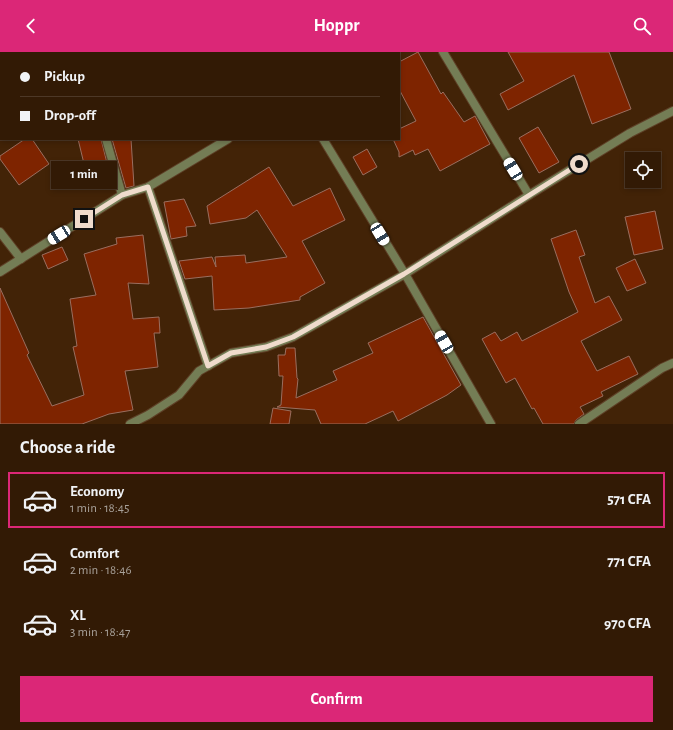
<!DOCTYPE html>
<html lang="en">
<head>
<meta charset="utf-8">
<style>
  :root { --surface:#321a05; --page:#3d2713; --text:#f1f3f6; --muted:#a8a19a; --line:#4d3827; --accent:#db2777 }
  body { margin:0; font-family:"Alegreya Sans",sans-serif; background:var(--page); color:var(--text); height:100vh; display:flex; flex-direction:column; font-size:15px; white-space:nowrap }
  * { box-sizing:border-box; margin:0 }
  p { font-size:13px; color:var(--muted) }
  .icon { flex:none; width:22px; height:22px; fill:none; stroke:currentColor; stroke-width:2; stroke-linecap:round; stroke-linejoin:round }
  .map { position:relative; height:372px; overflow:hidden }
  .side { display:flex; flex-direction:column; background:var(--surface); flex:1 }
  .side>* { flex:none }
  .top-card { position:absolute; left:0px; top:0px; width:400px; height:88px; box-shadow:0 2px 6px #0003,0 0 0 1px var(--line); display:grid; align-content:center; height:88px; padding:0 20px; background:var(--surface) }
  .controls { position:absolute; left:625px; top:100px; display:grid; gap:8px }
  .controls a { display:grid; place-items:center; width:36px; height:36px; border-radius:0px; background:var(--surface); box-shadow:0 2px 6px #0003,0 0 0 1px var(--line); font-size:20px }
  .end { position:absolute; width:18px; height:18px; margin:-9px; border:5px solid #efdbcc; background:#111; box-shadow:0 0 0 2px #111 }
  .from { border-radius:50% }
  .bubble { position:absolute; height:28px; border-radius:0px; background:var(--surface); box-shadow:0 2px 6px #0003,0 0 0 1px var(--line); font-size:13px; font-weight:600; line-height:28px; text-align:center }
  .car { position:absolute; width:12px; height:24px; margin:-12px -6px; border-radius:5px; box-shadow:0 0 3px 1px #0007; background:linear-gradient(#fff 24%,#345 0 40%,#fff 0 76%,#345 0 86%,#fff 0) }
  .top-card b { display:flex; align-items:center; gap:14px; height:38px; font-size:15px }
  .top-card b+b { border-top:1px solid var(--line) }
  .top-card i { width:10px; height:10px; background:var(--text) }
  ul { padding:0; list-style:none }
  li { display:flex; align-items:center; gap:12px; height:56px; margin:0 8px 6px; padding:0 12px; border:2px solid transparent; border-radius:0px }
  li div { flex:1 }
  li b { display:block; font-size:15px }
  li em { font-style:normal; font-weight:600 }
  li.active { border-color:var(--accent) }
  li>.icon { width:36px; height:36px; stroke-width:1.5 }
  h2 { padding:0 20px; font-size:18px; line-height:48px }
  .button { display:flex; gap:8px; margin-top:auto; padding:8px 20px }
  .button a { flex:1; height:46px; border-radius:0px; background:var(--accent); color:#fff; font-size:16px; font-weight:600; line-height:46px; text-align:center }
  header { display:flex; justify-content:space-between; align-items:center; height:52px; padding:0 20px; background:var(--accent); color:#fff; font-size:18px; font-weight:600 }
  .map>svg:first-child { display:block }
  .building { fill:#7e2400; stroke:#9a6e5f }
  .lines { fill:none; stroke-linecap:round; stroke-linejoin:round }
  .street-casing { stroke:#5e4027; stroke-width:10 }
  .street { stroke:#747d55; stroke-width:8 }
  .route { stroke:#efdbcc; stroke-width:5 }
</style>
</head>
<body>
<header><svg class="icon" aria-label="back" viewBox="0 0 24 24"><path d="M15 5l-7 7 7 7"/></svg>Hoppr<svg class="icon" aria-label="search" viewBox="0 0 24 24"><circle cx="10" cy="10" r="6"/><path d="M15 15l6 6"/></svg></header>
<div class="map">
<svg width="673" height="372" viewBox="0 0 673 372">
  <rect width="100%" height="100%" fill="#422307"/>
  <g class="building">
    <polygon points="418,0 441,42 443,40 464,70 475,64 490,92 440,119 428,97 415,103 413,98 399,105 399,100 393,87 399,87 399,77 416,69 399,37 399,10"/>
    <polygon points="508,0 609,0 631,57 592,72 574,23 508,58 500,42 524,29"/>
    <polygon points="538,75 559,110 539,121 519,86"/>
    <polygon points="25,87 32,87 49,112 19,133 0,107 0,104"/>
    <polygon points="78,87 101,87 108,115 86,120"/>
    <polygon points="112,87 131,87 134,134 126,136"/>
    <polygon points="367,97 377,115 363,123 353,105"/>
    <polygon points="269,115 293,154 330,136 345,168 302,189 325,231 300,245 300,248 249,256 214,258 212,224 185,227 179,209 212,205 216,215 215,205 245,203 246,211 287,205 257,158 246,166 210,172 207,154"/>
    <polygon points="184,147 196,174 186,175 187,184 171,187 164,150"/>
    <polygon points="655,159 663,197 634,203 625,165"/>
    <polygon points="576,178 585,203 579,205 595,251 609,244 622,268 581,289 597,319 629,304 638,322 601,340 603,344 580,355 584,362 576,368 574,372 543,372 534,356 532,357 515,326 506,331 482,287 495,280 501,289 517,280 522,289 578,260 569,240 551,187"/>
    <polygon points="143,183 149,232 128,231 133,267 159,265 160,281 154,281 158,315 125,319 133,358 109,362 82,372 0,372 0,236 29,301 27,303 52,354 84,343 73,295 77,294 70,247 96,243 84,202 117,192 116,186"/>
    <polygon points="62,195 68,208 48,217 42,203"/>
    <polygon points="635,207 646,231 627,239 616,216"/>
    <polygon points="423,265 461,333 447,343 398,369 393,359 365,372 321,372 315,358 277,355 281,353 283,324 279,324 278,303 285,303 286,296 295,296 297,326 298,327 296,346 337,328 333,319 373,301 368,291"/>
    <polygon points="273,356 291,359 289,372 270,372"/>
  </g>
  <g class="lines">
    <g class="street-casing">
      <g id="street">
        <polyline points="80,0 80,1"/>
        <polyline points="443,0 529,143"/>
        <polyline points="373,1 375,0"/>
        <polyline points="106,87 122,143"/>
        <polyline points="323,87 405,222 491,372"/>
        <polyline points="148,135 208,314"/>
        <polyline points="0,180 21,207"/>
        <polyline points="0,220 122,143 148,135 228,87"/>
        <polyline points="130,372 148,363 179,343 199,319 231,301 266,295 293,285 405,222 529,143 630,81 673,59"/>
        <polyline points="579,372 662,316 673,311"/>
      </g>
    </g>
    <use href="#street" class="street"/>
  </g>
  <g class="lines">
    <polyline class="route" points="84,167 122,143 148,135 208,314 231,301 266,295 293,285 404,222 579,112"/>
  </g>
</svg>
<div class="controls">
<a><svg class="icon" aria-label="locate" viewBox="0 0 24 24"><circle cx="12" cy="12" r="6"/><path d="M12 2v4M12 18v4M2 12h4M18 12h4"/></svg></a>
</div>
<i class="end from" style="left:579px;top:112px"></i>
<i class="end" style="left:84px;top:167px"></i>
<div class="bubble" style="left:51px;top:109px;width:66px">1 min</div>
<i class="car" style="left:513px;top:117px;rotate:329deg"></i>
<i class="car" style="left:380px;top:182px;rotate:149deg"></i>
<i class="car" style="left:59px;top:183px;rotate:238deg"></i>
<i class="car" style="left:444px;top:290px;rotate:330deg"></i>
<div class="top-card">
<b><i class="from"></i>Pickup</b>
<b><i></i>Drop-off</b>
</div>
</div>
<section class="side">
<h2>Choose a ride</h2>
<ul>
<li class="active"><svg class="icon" aria-label="car" viewBox="0 0 24 24"><path d="M5 17H2v-5l4-1 3-4h7l3 4 3 1v5h-3M9 17h6M6 11h13"/><circle cx="7" cy="17" r="2"/><circle cx="17" cy="17" r="2"/></svg><div><b>Economy</b><p>1 min · 18:45</p></div><em>571 CFA</em></li>
<li><svg class="icon" aria-label="car" viewBox="0 0 24 24"><path d="M5 17H2v-5l4-1 3-4h7l3 4 3 1v5h-3M9 17h6M6 11h13"/><circle cx="7" cy="17" r="2"/><circle cx="17" cy="17" r="2"/></svg><div><b>Comfort</b><p>2 min · 18:46</p></div><em>771 CFA</em></li>
<li><svg class="icon" aria-label="car" viewBox="0 0 24 24"><path d="M5 17H2v-5l4-1 3-4h7l3 4 3 1v5h-3M9 17h6M6 11h13"/><circle cx="7" cy="17" r="2"/><circle cx="17" cy="17" r="2"/></svg><div><b>XL</b><p>3 min · 18:47</p></div><em>970 CFA</em></li>
</ul>
<div class="button"><a>Confirm</a></div>
</section>
</body>
</html>
